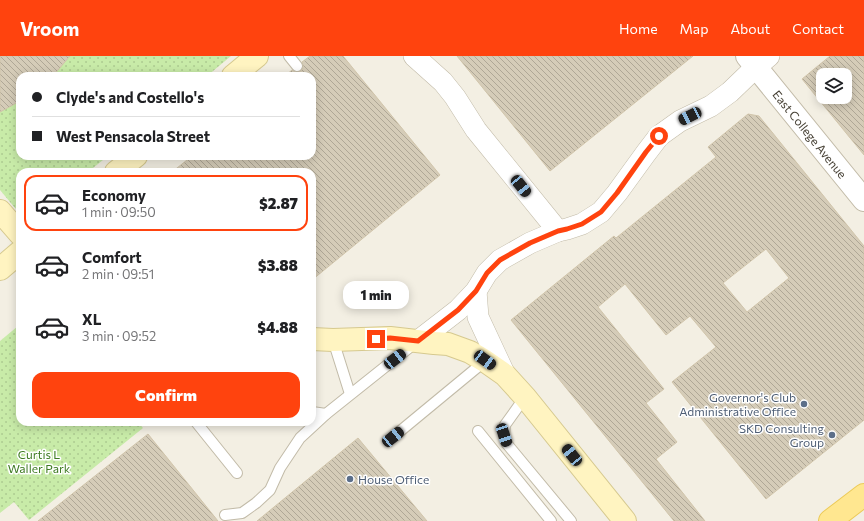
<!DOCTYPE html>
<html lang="en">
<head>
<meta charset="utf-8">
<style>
  :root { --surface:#fff; --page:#f6f6f6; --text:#202124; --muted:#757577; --line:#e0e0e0; --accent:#ff430e }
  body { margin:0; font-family:Commissioner,sans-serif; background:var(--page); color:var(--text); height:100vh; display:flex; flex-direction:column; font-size:15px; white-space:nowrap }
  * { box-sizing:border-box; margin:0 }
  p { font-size:13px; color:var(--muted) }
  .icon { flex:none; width:22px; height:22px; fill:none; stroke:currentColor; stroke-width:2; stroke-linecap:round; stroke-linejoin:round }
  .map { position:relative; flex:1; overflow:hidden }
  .sheet { position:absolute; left:16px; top:112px; width:300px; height:258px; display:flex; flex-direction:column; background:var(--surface); border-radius:12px; box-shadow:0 2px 10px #0003 }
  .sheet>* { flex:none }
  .banner { position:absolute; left:16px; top:16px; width:300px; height:88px; border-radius:12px; box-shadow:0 2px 10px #0003; display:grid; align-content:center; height:88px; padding:0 16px; background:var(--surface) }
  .tools { position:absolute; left:816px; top:12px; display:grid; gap:8px }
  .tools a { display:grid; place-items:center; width:36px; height:36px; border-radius:8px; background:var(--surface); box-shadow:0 2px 10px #0003; font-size:20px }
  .end { position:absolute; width:18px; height:18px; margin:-9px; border:5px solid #ff430e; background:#fff; box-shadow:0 0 0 2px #fff }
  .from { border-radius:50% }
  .bubble { position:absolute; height:28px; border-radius:12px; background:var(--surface); box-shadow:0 2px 10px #0003; font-size:13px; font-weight:800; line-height:28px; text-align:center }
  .car { position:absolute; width:12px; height:24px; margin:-12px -6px; border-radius:5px; box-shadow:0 0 3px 1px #0007; background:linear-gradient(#222 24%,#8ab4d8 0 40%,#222 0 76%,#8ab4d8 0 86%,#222 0) }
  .banner b { display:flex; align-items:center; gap:14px; height:38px; font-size:15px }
  .banner b+b { border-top:1px solid var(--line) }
  .banner i { width:10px; height:10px; background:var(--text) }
  ul { padding:7px 0 0; list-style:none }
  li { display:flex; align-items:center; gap:12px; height:56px; margin:0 8px 6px; padding:0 8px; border:2px solid transparent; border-radius:12px }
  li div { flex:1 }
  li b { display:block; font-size:15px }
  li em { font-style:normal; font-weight:800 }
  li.on { border-color:var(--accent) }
  li>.icon { width:36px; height:36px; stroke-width:1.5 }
  .primary-button { display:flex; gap:8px; margin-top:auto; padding:8px 16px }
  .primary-button a { flex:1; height:46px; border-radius:12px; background:var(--accent); color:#fff; font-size:16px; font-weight:800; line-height:46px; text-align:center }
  header { display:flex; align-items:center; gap:24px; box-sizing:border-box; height:56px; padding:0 20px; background:var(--accent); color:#fff }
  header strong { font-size:19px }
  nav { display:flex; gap:22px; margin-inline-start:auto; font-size:14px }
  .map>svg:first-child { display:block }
  .park { fill:url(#park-dots) }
  .building { fill:url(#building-back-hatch); stroke:#d1c5ab; fill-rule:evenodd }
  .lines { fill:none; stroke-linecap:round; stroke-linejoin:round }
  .service-casing { stroke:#c2bba8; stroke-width:12 }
  .minor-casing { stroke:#c2bba8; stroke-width:22 }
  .tertiary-casing { stroke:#c2bba8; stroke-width:24 }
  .secondary-casing { stroke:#d6c98f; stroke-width:24 }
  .primary-casing { stroke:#ecca58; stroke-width:24 }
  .service { stroke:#fff; stroke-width:10 }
  .minor { stroke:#fff; stroke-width:21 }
  .tertiary { stroke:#fff; stroke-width:22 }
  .secondary { stroke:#fff4c1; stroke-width:22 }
  .primary { stroke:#ffe790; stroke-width:22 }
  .route { stroke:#ff430e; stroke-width:5 }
  .service-dot { fill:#5c6f8a; stroke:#fff; stroke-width:1.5 }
  .labels { text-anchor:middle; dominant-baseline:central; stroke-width:3; stroke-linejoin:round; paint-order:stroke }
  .street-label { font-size:12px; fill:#453f33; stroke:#fff }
  .service-label { font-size:12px; fill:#4e5e75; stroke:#fff; text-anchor:end }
  .park-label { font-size:12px; fill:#3e7b22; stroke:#fff }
</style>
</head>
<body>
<header>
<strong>Vroom</strong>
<nav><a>Home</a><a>Map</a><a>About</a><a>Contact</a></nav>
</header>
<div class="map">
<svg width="864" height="465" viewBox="0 0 864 465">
  <defs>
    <pattern id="park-dots" width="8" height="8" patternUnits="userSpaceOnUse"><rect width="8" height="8" fill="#c8eba8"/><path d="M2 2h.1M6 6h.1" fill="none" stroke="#adcb91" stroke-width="1.8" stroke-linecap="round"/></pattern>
    <pattern id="building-back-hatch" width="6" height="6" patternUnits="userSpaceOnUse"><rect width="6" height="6" fill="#d5ccb8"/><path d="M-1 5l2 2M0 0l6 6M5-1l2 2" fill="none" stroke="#afa796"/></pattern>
  </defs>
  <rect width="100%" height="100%" fill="#f3efe3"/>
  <g class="park">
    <polygon points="0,0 231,0 207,20 20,20 20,100 108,100 88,116 20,116 20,155 15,152 0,134"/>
    <polygon points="18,270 20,272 20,366 138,366 143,372 29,464 14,446 0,457 0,285"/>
  </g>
  <g class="building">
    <polygon points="0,0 70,0 53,20 20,20 20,45 0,56"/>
    <polygon points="310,0 343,0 440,119 312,224 312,116 172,116 192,100 312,100 312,20 285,20 292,14 295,16 301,15 303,12 303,9 302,6"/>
    <polygon points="457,0 693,0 550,115"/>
    <path d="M 830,0 L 864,0 L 864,99 L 802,23 ZM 823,19 L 845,19 L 845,41 L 823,41 Z"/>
    <path d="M 748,58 L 759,60 L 864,190 L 864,364 L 766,443 L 672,326 L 716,291 L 690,260 L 666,279 L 625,228 L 598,251 L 664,333 L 646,347 L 677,386 L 656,403 L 705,465 L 674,465 L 511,264 L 614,180 L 616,182 L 716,101 L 708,91 ZM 766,193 L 789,222 L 747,256 L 723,227 Z"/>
    <polygon points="148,378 218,465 38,465"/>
    <polygon points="358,382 427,465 257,465"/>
  </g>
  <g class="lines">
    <g class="service-casing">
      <g id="service">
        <polyline points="289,0 297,10"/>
        <polyline points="333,284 350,338"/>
        <polyline points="525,341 505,369 504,379 507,388 571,465"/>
        <polyline points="312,356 326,358"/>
        <polyline points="196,366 237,417"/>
        <polyline points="478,375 551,465"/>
        <polyline points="393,381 485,305"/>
        <polyline points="225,459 242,457 256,447 270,434 280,412 300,382 326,358 415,287"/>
      </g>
    </g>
    <g class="minor-casing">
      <g id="minor">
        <polyline points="414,0 443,26 455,41 476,74 558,175"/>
        <polyline points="476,235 478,261 505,319"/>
        <polyline points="418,285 458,254 476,235 487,217 500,204 530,187 558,175 567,173 582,168 601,156 617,137 646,97 659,80 680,65 711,50 730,36 756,11 769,0"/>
      </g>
    </g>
    <g class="tertiary-casing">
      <polyline id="tertiary" points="747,0 864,144"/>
    </g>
    <g class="secondary-casing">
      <g id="secondary">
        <polyline points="233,20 257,0"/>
        <polyline points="116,116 136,100"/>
        <polyline points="0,155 20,178"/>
        <polyline points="0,213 20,196"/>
        <polyline points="312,283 333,284 390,282 434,287 448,288 470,296 485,305 505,319 525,341 625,465"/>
      </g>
    </g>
    <g class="primary-casing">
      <polyline id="primary" points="830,465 864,439"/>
    </g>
    <use href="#service" class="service"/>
    <use href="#minor" class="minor"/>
    <use href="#tertiary" class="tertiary"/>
    <use href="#secondary" class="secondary"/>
    <use href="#primary" class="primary"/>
  </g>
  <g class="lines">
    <polyline class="route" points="376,283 390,282 418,285 458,254 476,235 487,217 500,204 530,187 558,175 567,173 582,168 601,156 617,137 646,96 659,80"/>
  </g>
  <g class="service-dot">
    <circle cx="804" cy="348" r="4"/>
    <circle cx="832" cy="379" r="4"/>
    <circle cx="350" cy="423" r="4"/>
  </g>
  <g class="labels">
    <g class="street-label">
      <text transform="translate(810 78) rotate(51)">East College Avenue</text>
    </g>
    <g class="service-label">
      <text x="796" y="341">Governor's Club<tspan x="796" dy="14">Administrative Office</tspan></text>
      <text x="824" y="372">SKD Consulting<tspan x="824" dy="14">Group</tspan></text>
      <text x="358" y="423" text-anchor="start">House Office</text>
    </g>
    <g class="park-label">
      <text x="39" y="398">Curtis L<tspan x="39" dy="14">Waller Park</tspan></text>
    </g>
  </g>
</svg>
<div class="tools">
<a><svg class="icon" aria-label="layers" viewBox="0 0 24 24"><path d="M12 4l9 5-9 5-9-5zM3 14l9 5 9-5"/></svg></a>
</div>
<i class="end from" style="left:659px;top:80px"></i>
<i class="end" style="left:376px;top:283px"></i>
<div class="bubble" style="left:343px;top:225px;width:66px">1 min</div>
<i class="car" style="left:690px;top:60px;rotate:244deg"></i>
<i class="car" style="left:521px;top:130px;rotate:141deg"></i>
<i class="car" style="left:395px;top:303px;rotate:52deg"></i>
<i class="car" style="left:485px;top:304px;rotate:126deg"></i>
<i class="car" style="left:504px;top:379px;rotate:162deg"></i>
<i class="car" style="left:393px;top:381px;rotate:51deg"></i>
<i class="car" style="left:572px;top:399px;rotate:321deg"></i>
<div class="banner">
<b><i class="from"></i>Clyde's and Costello's</b>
<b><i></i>West Pensacola Street</b>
</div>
<section class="sheet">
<ul>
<li class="on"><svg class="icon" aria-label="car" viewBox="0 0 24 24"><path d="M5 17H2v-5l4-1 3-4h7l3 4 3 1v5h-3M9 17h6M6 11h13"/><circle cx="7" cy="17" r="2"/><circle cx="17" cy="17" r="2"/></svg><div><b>Economy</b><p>1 min · 09:50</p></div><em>$2.87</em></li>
<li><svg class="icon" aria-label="car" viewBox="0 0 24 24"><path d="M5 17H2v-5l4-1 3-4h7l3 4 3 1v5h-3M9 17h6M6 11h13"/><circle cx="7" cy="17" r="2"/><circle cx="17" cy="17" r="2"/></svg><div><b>Comfort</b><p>2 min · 09:51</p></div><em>$3.88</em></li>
<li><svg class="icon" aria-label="car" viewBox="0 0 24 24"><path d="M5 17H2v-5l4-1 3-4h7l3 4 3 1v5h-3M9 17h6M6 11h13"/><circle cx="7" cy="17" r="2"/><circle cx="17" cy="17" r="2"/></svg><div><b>XL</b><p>3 min · 09:52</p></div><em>$4.88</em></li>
</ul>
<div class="primary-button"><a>Confirm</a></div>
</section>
</div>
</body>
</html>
